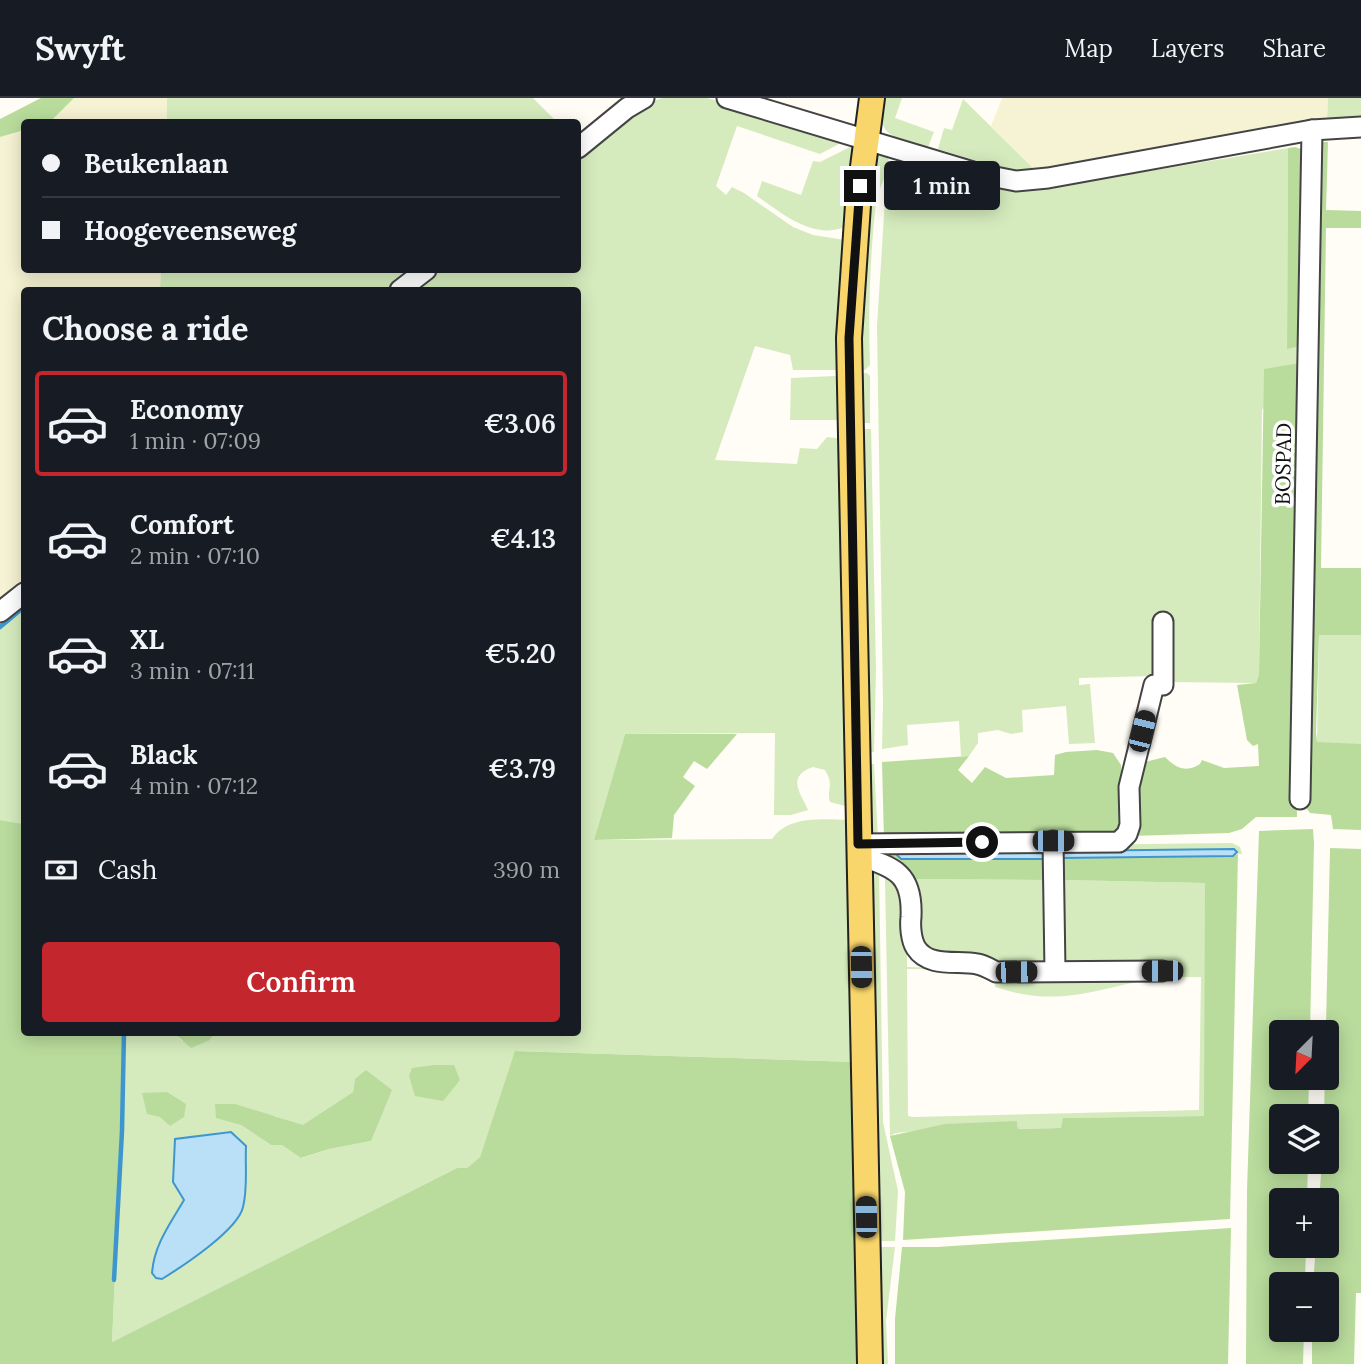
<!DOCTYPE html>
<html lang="en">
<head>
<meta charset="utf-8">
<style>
  :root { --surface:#171b24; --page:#242831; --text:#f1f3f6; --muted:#9ea1a6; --line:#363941; --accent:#c4262e }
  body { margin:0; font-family:Lora,serif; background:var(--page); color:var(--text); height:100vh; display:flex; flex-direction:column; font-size:26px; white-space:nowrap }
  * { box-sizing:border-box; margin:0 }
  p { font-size:23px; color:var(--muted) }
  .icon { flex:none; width:38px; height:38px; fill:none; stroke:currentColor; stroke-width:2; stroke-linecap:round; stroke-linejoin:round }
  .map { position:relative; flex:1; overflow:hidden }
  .sheet { position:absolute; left:21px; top:189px; width:560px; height:749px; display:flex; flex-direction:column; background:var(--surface); border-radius:7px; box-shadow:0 4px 18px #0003 }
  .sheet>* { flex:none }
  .hud { position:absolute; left:21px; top:21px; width:560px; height:154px; border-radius:7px; box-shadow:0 4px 18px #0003; display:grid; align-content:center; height:154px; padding:0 21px; background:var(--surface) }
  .needle { width:46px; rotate:204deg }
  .fabs { position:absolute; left:1269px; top:922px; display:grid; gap:14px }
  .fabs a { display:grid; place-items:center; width:70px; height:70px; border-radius:7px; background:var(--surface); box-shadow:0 4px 18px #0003; font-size:35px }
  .end { position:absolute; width:32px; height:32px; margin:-16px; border:9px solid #111; background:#fff; box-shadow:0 0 0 4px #fff }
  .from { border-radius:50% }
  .bubble { position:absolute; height:49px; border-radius:7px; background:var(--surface); box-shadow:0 4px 18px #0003; font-size:23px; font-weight:600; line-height:49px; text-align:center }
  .car { position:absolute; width:21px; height:42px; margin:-21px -10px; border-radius:9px; box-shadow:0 0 5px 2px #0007; background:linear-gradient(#222 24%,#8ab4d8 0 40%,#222 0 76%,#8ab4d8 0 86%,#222 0) }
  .hud b { display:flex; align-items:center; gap:24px; height:66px; font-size:26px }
  .hud b+b { border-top:2px solid var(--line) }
  .hud i { width:18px; height:18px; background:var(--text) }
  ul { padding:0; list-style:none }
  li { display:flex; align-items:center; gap:21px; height:105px; margin:0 14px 10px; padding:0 7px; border:4px solid transparent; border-radius:7px }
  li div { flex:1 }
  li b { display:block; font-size:26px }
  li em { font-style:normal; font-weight:600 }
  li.selected { border-color:var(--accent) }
  li>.icon { width:63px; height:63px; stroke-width:1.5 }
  h2 { padding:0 21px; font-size:32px; line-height:84px }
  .pay { display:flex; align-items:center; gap:18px; height:77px; padding:0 21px; font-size:26px }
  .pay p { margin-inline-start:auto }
  .action { display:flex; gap:14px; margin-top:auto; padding:14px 21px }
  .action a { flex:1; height:80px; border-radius:7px; background:var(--accent); color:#fff; font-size:28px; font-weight:600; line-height:80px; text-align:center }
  header { display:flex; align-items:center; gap:42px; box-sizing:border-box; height:98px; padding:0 35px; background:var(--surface); border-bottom:2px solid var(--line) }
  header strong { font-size:33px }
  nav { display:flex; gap:38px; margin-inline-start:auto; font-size:24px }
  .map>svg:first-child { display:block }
  .farmland { fill:#f6f3d4 }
  .green { fill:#d5ebbd; fill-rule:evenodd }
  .forest { fill:#b9dc9c }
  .water { fill:#b9e0f7; stroke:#3f96cf; stroke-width:2 }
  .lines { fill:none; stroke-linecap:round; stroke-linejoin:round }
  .stream { stroke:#3f96cf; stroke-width:4.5 }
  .minor-casing { stroke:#444; stroke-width:23 }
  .major-casing { stroke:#222; stroke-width:28 }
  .minor { stroke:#fff; stroke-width:19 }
  .major { stroke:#f9d66b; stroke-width:24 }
  .route { stroke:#111; stroke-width:9 }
  .labels { text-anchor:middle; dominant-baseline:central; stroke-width:7; stroke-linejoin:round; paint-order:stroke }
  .street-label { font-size:21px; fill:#111; stroke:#fff }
</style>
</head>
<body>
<header>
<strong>Swyft</strong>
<nav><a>Map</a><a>Layers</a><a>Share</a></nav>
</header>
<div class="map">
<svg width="1361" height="1266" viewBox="0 0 1361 1266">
  <rect width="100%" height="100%" fill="#fffdf5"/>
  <g class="farmland">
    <polygon points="74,0 167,0 167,24 50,24"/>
    <polygon points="1002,0 1328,0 1327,23 1035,72 991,28"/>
    <polygon points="24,32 24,172 161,172 160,192 24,192 24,489 0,508 0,39"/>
  </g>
  <g class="green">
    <polygon points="167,0 533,0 557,24 167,24"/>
    <path d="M 662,0 L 707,0 L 843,40 L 837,47 L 820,56 L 737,28 L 716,88 L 726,97 L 732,89 L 744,95 L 793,129 L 813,137 L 845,142 L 840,272 L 793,272 L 790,257 L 755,248 L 715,362 L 797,366 L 800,350 L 817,351 L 827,339 L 845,341 L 849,709 L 830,704 C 826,690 835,689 825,672 L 813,669 C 784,679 803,698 808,712 L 791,717 L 774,717 L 775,635 L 625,636 L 594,742 L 772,741 C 788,717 823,721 849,722 L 854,964 L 516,953 L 480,1059 L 467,1070 L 457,1070 L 112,1244 L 126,935 L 174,935 L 182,943 L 210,942 L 214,934 L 578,934 L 578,192 L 415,192 L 441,172 L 578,172 L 578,62 L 645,6 ZM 355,981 L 371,1043 L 329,1051 L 302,1060 L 282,1047 L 271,1047 L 241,1027 L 275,1018 L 303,1028 L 353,994 ZM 231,1034 L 246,1047 C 245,1064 248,1093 243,1108 C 235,1132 183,1168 162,1181 L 184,1102 L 180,1093 L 175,1041 Z"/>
    <path d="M 886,0 L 902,0 L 895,20 L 934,34 L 928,49 C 913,45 883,41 882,22 C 881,16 884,6 886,0 Z"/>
    <polygon points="1328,0 1361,0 1361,20 1327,23"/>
    <polygon points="963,1 1035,72 1011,73 938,51 944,30 952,32"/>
    <path d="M 854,47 L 850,127 C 815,144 784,117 757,98 L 762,83 L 801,97 L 813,63 L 820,64 Z"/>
    <polygon points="1288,50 1287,250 1300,248 1300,265 1262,312 1259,576 1256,585 1167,584 1167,518 1153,518 1153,578 1079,580 1079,587 1090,586 1095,645 1069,646 1066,608 1022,612 1023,634 1011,636 998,632 978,635 978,645 969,658 961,658 959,623 907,627 908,647 882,651 883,604 877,228 885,102 896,76 897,62 986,88 1047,90"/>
    <path d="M 871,53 L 888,54 C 891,74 879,86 876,105 C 870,158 868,214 870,267 L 865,272 L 855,272 Z"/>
    <polygon points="161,172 414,172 389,192 160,192"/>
    <polygon points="855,275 867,275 870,278 870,325 861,325"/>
    <polygon points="834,278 840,279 845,318 836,322 790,322 791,280"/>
    <polygon points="860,331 871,331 876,572 874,654 864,655"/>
    <polygon points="24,508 24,726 0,722 0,528"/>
    <polygon points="1319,536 1361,537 1361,701 1317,644"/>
    <polygon points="874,666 878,742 865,742 864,667"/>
    <polygon points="1232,745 1240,749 1242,756 1236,756 1234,751 1059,753 1060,747"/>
    <polygon points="869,769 879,770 883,1024 898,1093 895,1143 873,1143"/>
    <path d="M 885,781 L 898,781 L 907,806 L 907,869 L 977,871 L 907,871 L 908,1018 L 913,1019 L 1199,1012 L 1201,879 C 1181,879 1160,878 1141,883 C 1084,895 1054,908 995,889 L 995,880 L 1064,867 L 1063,782 L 1205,785 L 1205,1018 L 1064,1020 L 1062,1030 L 1018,1031 L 1017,1023 L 896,1035 L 890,1038 Z"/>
    <polygon points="911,781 1044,782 1049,859 1042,869 944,861 924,850"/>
    <polygon points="873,1149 895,1149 886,1223 888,1266 875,1266"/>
  </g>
  <g class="forest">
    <polygon points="41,0 74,0 50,24 24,24 24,32 0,39 0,21"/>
    <polygon points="1317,44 1328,44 1326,112 1361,113 1361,130 1326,130 1321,470 1361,470 1361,537 1319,537 1316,635 1317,644 1361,646 1361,732 1333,731 1331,717 1310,715 1307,711 1306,698"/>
    <polygon points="1295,49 1301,51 1300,248 1287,251 1288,50"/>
    <path d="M 1300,265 L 1297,719 L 1256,719 L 1242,731 L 1229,735 L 1131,738 L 1129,668 L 1165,659 C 1175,670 1187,675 1200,666 L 1202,662 L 1224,670 L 1259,668 L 1258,646 L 1253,648 L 1247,642 L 1237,587 L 1256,585 L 1259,576 L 1264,271 Z"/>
    <polygon points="625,636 737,636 707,671 694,663 683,679 695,688 674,717 672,740 594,742"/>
    <polygon points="1097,652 1113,655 1121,667 1127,727 1122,736 884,742 882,664 969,658 958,672 972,685 985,669 1006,680 1054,677 1055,657 1066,654"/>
    <polygon points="0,722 24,726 24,934 126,935 112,1244 457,1070 467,1070 480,1059 515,953 854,964 859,1266 0,1266"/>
    <polygon points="1313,731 1314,745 1310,934 1281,934 1281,980 1309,980 1308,1018 1281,1018 1281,1064 1308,1064 1307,1102 1281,1102 1281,1148 1306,1148 1305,1186 1281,1186 1281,1232 1304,1232 1303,1266 1246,1266 1247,1092 1259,733"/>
    <polygon points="884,749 900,754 901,761 1047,761 1044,782 911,781 884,761"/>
    <polygon points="1330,750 1361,751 1361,1195 1356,1195 1354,1266 1312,1266 1312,1232 1326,1232 1326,1186 1313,1186 1316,1148 1326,1148 1326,1102 1319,1102 1322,1064 1326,1064 1326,1018 1324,1018"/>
    <polygon points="1238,756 1230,1121 903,1142 905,1094 890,1038 945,1026 1017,1023 1018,1031 1061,1030 1063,1020 1204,1018 1205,785 1062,782 1061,760 1233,758"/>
    <polygon points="174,935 214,935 210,942 191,950"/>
    <polygon points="434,967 454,967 460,982 443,1003 415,998 409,978 412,970"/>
    <polygon points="366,972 392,992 371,1043 329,1051 301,1060 282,1047 271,1047 241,1027 216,1020 215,1006 235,1006 303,1027 353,994 355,981"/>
    <polygon points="167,994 186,1006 184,1019 170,1028 160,1019 147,1016 142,995"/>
    <polygon points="1231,1130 1228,1266 895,1266 895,1221 902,1149 937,1149"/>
  </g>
  <g class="water">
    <polygon points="1234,751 1237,754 1233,758 1059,760 1059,753"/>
    <polygon points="1048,753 1049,761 901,761 897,757 900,754"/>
    <path d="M 231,1034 L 246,1048 C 245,1067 248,1090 243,1109 C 238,1132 183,1168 162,1181 L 156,1180 L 152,1175 C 154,1147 170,1126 184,1102 L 173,1084 L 175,1041 Z"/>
  </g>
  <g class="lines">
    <g class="stream">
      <polyline points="0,529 24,509"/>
      <polyline points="114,1182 122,1033 124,934"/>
    </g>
    <g class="minor-casing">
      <g id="minor">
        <polyline points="727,0 980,76 1016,83 1048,80 1312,32 1361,29"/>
        <polyline points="578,50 627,10 644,0"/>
        <polyline points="400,192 426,172"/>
        <polyline points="0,514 24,495"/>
        <polyline points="1300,701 1312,32"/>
        <polyline points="1053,743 1055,873"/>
        <polyline points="858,746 1119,744 1127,736 1130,727 1129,689 1154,587 1163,587 1163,524"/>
        <path d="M 858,758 C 895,769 913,776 911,819 C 910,828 911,842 916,850 C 929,870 958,862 977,866 C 984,867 990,871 996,874 L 1162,873"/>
      </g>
    </g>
    <g class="major-casing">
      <polyline id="major" points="870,1266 849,240 858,107 872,0"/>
    </g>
    <use href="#minor" class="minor"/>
    <use href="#major" class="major"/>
  </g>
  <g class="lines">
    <polyline class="route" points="860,88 849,240 858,746 982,744"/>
  </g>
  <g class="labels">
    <g class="street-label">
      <text transform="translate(1283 366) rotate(-89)">BOSPAD</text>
    </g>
  </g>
</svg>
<div class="fabs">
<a><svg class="needle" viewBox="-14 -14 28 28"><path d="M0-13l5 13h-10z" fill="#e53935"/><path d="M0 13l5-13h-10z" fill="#9ea1a6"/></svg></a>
<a><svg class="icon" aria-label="layers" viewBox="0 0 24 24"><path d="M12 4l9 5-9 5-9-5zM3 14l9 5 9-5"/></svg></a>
<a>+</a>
<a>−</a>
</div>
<i class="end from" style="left:982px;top:744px"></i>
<i class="end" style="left:860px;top:88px"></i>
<div class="bubble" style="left:884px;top:63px;width:116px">1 min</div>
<i class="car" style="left:1142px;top:633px;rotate:14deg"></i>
<i class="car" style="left:1053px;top:743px;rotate:90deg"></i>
<i class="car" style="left:861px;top:869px;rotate:179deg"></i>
<i class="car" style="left:1162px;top:873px;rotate:270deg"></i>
<i class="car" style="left:1016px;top:874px;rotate:89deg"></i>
<i class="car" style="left:866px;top:1119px;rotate:359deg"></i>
<div class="hud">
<b><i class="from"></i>Beukenlaan</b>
<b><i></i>Hoogeveenseweg</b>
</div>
<section class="sheet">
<h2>Choose a ride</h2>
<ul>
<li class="selected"><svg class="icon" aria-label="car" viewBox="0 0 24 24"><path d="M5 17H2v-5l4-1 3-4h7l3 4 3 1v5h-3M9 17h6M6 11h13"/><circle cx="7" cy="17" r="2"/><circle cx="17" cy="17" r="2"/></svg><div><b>Economy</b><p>1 min · 07:09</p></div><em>€3.06</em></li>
<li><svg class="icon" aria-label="car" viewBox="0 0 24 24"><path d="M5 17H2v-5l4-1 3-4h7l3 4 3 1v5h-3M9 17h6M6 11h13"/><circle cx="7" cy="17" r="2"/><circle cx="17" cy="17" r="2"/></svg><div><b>Comfort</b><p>2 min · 07:10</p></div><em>€4.13</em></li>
<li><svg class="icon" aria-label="car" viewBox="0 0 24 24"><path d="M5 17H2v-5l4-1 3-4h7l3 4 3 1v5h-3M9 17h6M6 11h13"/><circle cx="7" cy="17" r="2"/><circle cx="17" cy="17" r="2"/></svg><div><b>XL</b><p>3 min · 07:11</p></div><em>€5.20</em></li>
<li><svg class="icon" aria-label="car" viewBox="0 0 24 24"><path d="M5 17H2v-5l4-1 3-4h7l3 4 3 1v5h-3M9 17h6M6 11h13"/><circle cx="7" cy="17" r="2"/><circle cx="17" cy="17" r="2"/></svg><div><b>Black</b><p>4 min · 07:12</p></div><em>€3.79</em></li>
</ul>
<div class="pay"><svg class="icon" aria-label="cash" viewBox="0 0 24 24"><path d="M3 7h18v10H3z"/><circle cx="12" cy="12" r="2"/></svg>Cash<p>390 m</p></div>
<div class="action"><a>Confirm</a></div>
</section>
</div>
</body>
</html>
